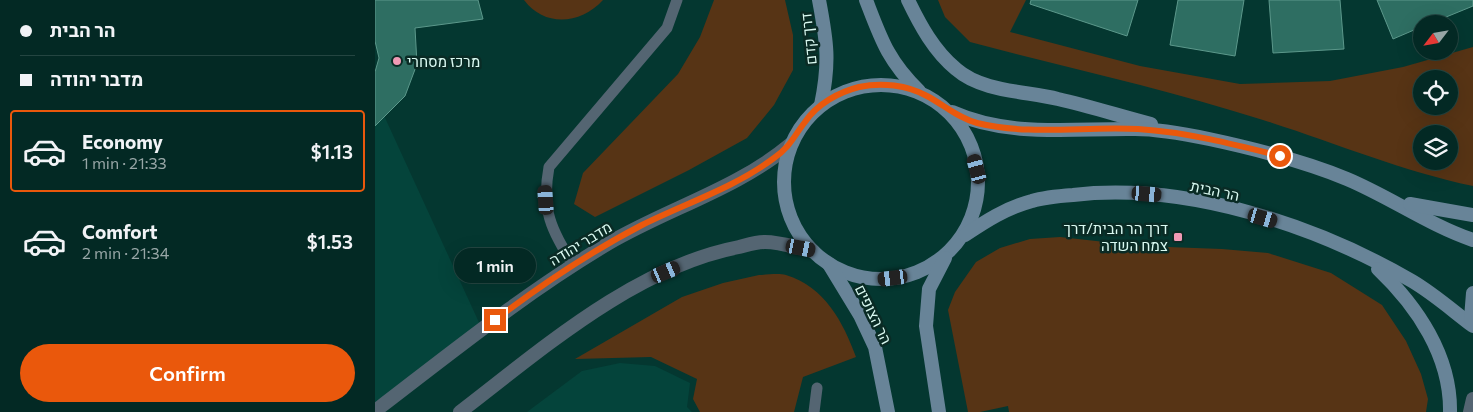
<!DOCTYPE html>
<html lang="en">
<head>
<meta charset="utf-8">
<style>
  :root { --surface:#032924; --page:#0d312c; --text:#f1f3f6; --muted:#97a6a6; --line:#244541; --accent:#ea580c }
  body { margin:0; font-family:Commissioner,Heebo,sans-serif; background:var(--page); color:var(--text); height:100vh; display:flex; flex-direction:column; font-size:19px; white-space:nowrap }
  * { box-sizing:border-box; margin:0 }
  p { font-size:16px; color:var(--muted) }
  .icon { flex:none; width:28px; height:28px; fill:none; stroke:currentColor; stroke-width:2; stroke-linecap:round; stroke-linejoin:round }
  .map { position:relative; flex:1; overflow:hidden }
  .details { display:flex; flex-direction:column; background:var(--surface); width:375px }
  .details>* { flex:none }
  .banner { display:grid; align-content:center; height:110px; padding:0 20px; background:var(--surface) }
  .needle { width:32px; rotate:239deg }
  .tools { position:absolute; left:1038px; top:15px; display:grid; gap:10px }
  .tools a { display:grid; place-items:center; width:45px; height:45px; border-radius:50%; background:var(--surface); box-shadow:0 5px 20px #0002,0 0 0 1px var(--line); font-size:25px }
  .end { position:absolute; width:22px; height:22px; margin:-11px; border:6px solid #ea580c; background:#fff; box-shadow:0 0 0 2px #fff }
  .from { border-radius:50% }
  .bubble { position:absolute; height:35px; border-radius:18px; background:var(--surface); box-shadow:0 5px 20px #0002,0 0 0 1px var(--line); font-size:16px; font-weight:600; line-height:35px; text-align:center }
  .car { position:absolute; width:15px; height:30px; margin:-15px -8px; border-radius:6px; box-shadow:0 0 4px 1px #0007; background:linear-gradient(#222 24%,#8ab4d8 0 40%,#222 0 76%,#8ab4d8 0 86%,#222 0) }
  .banner b { display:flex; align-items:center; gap:18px; height:48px; font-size:19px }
  .banner b+b { border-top:1px solid var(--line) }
  .banner i { width:12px; height:12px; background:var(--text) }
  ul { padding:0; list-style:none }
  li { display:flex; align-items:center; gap:15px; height:82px; margin:0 10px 8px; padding:0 10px; border:2px solid transparent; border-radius:5px }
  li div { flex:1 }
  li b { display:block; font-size:19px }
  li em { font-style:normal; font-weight:600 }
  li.current { border-color:var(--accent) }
  li>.icon { width:45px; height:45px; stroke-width:1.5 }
  .action { display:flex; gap:10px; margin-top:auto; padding:10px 20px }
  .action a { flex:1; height:58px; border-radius:30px; background:var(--accent); color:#fff; font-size:20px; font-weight:600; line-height:58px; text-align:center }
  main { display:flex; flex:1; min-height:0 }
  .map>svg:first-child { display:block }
  .built { fill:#04443b }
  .green { fill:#573415; fill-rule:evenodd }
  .building { fill:#2e6e62; stroke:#5c988b }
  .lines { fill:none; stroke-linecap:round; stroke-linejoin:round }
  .service { stroke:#546572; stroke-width:11 }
  .minor { stroke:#546572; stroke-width:14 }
  .tertiary { stroke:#546572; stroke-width:14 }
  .secondary { stroke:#688498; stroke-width:14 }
  .route { stroke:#ea580c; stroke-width:6 }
  .poi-dot { fill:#f09ab5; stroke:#0a2b25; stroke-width:2 }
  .labels { text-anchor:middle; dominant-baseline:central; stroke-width:5; stroke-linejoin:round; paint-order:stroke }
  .street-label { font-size:15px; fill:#dbfaf2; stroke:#0a2b25 }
  .poi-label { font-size:15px; fill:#dbfaf2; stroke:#0a2b25; text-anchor:start }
</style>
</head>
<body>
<main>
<section class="details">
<div class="banner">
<b><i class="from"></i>הר הבית</b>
<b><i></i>מדבר יהודה</b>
</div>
<ul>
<li class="current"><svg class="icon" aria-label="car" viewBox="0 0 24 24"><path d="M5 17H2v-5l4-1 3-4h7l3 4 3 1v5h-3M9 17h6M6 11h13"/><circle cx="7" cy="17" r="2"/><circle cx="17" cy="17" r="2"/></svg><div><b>Economy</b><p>1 min · 21:33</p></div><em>$1.13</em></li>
<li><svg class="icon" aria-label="car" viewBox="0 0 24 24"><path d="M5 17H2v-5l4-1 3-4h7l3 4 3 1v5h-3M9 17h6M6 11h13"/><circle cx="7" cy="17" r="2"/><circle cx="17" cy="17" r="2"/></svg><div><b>Comfort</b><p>2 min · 21:34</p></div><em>$1.53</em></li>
</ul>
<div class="action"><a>Confirm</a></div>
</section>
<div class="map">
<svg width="1098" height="412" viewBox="0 0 1098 412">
  <rect width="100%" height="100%" fill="#043730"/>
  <g class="built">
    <polygon points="0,96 107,329 0,411"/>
    <polygon points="245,363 280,366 315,383 312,407 317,412 152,412 207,371"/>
  </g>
  <g class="green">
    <path d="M 149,0 L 228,0 C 206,24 170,28 149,0 Z"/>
    <polygon points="339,0 410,0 418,35 418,70 399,105 372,138 314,170 220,217 199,204 208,173 303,74 325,37"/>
    <path d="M 563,0 L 651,0 L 635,32 L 765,66 L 865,84 L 955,81 L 1028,67 L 1098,47 L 1098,186 C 1026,171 958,142 888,120 C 792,89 693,68 595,42 L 570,17 ZM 1046,79 L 1074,79 L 1074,106 L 1046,106 ZM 1046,134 L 1074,134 L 1074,161 L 1046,161 Z"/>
    <polygon points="685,237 766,246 847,249 893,253 956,273 1007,305 1031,341 1046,374 1053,399 1051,412 634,412 633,406 605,412 593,412 573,310 580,292 601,262 625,248 655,239"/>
    <path d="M 384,275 C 392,275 403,273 411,275 C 450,287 468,322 481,357 L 428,377 L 419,412 L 325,412 L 318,399 L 322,379 L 276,357 L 200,359 L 307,297 L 348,283 Z"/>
  </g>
  <g class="building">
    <polygon points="0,0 103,0 108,19 40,28 42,64 30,96 0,126 0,72 4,58 0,41"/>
    <polygon points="656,0 763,0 752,36 655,4"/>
    <polygon points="803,0 869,0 860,56 795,45"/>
    <polygon points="894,0 965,0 969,49 898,53"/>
    <polygon points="1002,0 1098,0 1098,6 1054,24 1046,24 1046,27 1018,39"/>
  </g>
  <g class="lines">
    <g class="service">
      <path d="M 198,265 C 176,228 166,211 174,167 L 292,28 L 302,0"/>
      <polyline points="439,412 442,388"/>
    </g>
    <polyline class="minor" points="1095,412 1098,399"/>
    <g class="tertiary">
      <path d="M 0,411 C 76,353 151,292 234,243 C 294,208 362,189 416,144"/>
      <path d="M 85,412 C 166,350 260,267 364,247 C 372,245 381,242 390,242 C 406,242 422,248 438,251"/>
    </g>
    <g class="secondary">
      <path d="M 444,0 C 452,42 455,62 446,105"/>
      <path d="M 491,0 C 506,39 513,61 544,91"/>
      <path d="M 533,0 C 545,25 559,51 581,69 C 607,92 651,91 683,99 C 714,106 745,116 776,124"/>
      <circle cx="506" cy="182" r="97"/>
      <path d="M 577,112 C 635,138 698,128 760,129 C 784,129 810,134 834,139 C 881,149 928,161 972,179 C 1015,197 1054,225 1098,240"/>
      <polyline points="1035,204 1098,215"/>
      <path d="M 590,235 C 611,221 631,208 657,201 C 670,197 684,196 698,195 C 811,182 940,225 1037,281 C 1059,294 1078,311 1098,326"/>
      <polyline points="454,264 485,315 500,347 513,412"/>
      <path d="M 1003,269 C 1042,306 1076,356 1075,412"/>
      <polyline points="1098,293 1096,318 1098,325"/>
      <polyline points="564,412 551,326 554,289 570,258"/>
    </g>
  </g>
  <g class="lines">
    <path class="route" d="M 120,320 C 166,285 215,252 267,225 C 311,203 359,188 399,158 C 415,147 419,136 430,122 C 442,104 464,92 484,87 C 507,82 532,85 552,96 C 569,105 583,118 602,123 C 656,136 709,126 763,129 C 811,132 858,144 905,156"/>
  </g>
  <g class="poi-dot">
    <circle cx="22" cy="61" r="5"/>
    <rect x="798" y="232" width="10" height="10" rx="2.5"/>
  </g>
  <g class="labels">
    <g class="street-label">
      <text transform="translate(433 39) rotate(-96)">דרך קדם</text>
      <text transform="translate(840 190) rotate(12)">הר הבית</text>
      <text transform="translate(205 243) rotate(-31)">מדבר יהודה</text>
      <text transform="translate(499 314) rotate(64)">הר הצופים</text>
    </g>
    <g class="poi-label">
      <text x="32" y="61">מרכז מסחרי</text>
      <text x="793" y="228" text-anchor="end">דרך הר הבית/דרך<tspan x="793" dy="17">צמח השדה</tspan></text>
    </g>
  </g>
</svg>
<div class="tools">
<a><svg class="needle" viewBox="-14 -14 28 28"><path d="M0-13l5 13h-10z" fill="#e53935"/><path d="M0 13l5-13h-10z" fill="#97a6a6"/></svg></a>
<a><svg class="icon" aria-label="locate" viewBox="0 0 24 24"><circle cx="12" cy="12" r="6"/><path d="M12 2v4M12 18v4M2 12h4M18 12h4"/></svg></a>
<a><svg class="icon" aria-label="layers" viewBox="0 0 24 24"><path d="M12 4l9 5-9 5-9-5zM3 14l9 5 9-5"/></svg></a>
</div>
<i class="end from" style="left:905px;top:156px"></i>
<i class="end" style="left:120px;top:320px"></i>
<div class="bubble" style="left:79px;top:248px;width:82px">1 min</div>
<i class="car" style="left:602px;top:169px;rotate:345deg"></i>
<i class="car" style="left:772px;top:194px;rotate:95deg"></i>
<i class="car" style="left:171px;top:200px;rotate:356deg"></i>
<i class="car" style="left:888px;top:218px;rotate:106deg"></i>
<i class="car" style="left:426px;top:248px;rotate:101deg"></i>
<i class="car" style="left:291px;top:272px;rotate:67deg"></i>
<i class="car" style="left:518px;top:278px;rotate:263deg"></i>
</div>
</main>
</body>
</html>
